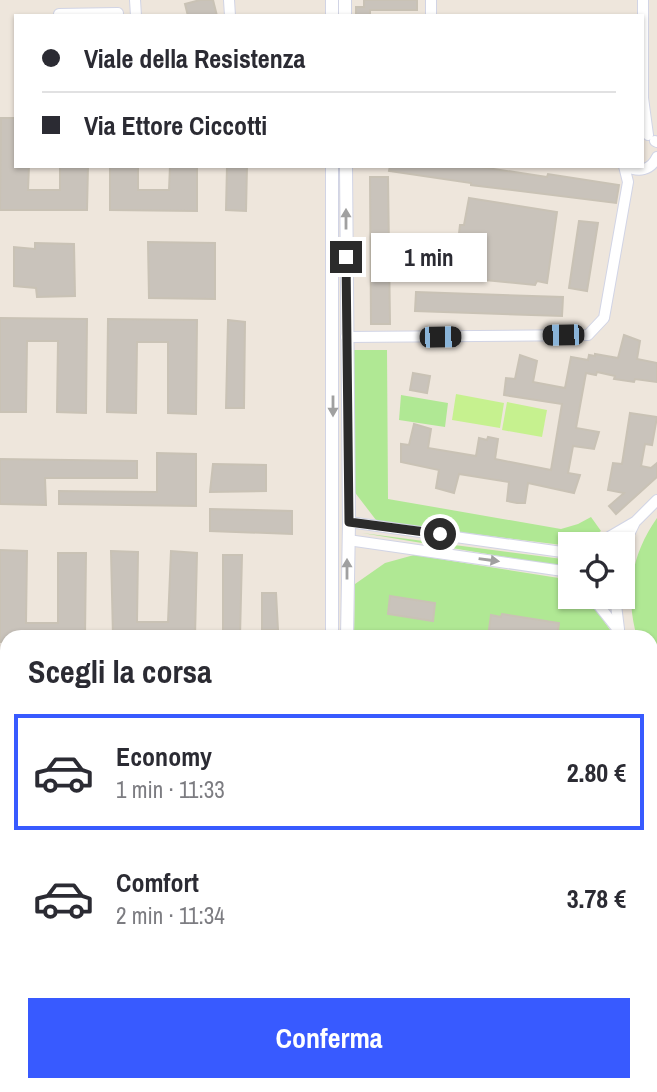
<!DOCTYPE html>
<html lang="it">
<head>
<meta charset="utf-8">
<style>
  :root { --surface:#fff; --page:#f2f2f3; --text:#2b2b33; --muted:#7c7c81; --line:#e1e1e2; --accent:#385aff }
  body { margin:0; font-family:"Archivo Narrow",sans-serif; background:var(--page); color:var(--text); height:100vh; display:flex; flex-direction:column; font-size:26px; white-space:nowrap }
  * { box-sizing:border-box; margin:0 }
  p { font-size:23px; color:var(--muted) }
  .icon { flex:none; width:38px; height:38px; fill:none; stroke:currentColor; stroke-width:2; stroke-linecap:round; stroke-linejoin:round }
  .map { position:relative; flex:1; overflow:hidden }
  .details { position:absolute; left:0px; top:630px; width:658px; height:462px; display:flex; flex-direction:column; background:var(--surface); border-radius:21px 21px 0 0; box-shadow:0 2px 5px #0004 }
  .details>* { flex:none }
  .top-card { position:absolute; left:14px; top:14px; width:630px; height:154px; border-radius:0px; box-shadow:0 2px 5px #0004; display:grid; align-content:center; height:154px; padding:0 28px; background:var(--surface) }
  .buttons { position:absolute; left:558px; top:532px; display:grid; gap:14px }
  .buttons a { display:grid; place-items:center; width:77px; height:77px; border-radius:0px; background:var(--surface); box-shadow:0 2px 5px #0004; font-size:35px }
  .end { position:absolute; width:32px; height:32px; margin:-16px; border:9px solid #2b2b2b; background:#fff; box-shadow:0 0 0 4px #fff }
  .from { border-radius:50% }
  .bubble { position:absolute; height:49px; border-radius:0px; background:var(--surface); box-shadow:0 2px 5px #0004; font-size:23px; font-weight:700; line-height:49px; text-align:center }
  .car { position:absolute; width:21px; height:42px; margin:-21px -10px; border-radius:9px; box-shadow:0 0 5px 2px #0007; background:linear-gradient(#222 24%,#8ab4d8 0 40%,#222 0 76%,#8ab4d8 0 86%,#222 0) }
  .top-card b { display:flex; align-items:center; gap:24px; height:66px; font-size:26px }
  .top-card b+b { border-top:2px solid var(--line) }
  .top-card i { width:18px; height:18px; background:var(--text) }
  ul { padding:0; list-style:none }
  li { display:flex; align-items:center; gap:21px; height:116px; margin:0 14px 10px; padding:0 14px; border:4px solid transparent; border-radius:0px }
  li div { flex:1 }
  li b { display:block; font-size:26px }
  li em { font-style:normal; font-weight:700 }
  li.on { border-color:var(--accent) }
  li>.icon { width:63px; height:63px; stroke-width:1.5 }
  h2 { padding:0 28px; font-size:32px; line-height:84px }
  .primary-button { display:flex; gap:14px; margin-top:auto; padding:14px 28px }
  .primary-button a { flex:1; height:80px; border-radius:0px; background:var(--accent); color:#fff; font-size:28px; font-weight:700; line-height:80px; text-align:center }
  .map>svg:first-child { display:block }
  .green { fill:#b0e894 }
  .pitch { fill:#c6f18f }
  .building { fill:#c9c3bb; stroke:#c9c2b5; stroke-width:2 }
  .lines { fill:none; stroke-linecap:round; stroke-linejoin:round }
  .minor-casing { stroke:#d1d4e5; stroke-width:12 }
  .tertiary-casing { stroke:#d1d4e5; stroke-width:14 }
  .minor { stroke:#fff; stroke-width:10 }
  .tertiary { stroke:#fff; stroke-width:12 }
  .oneway { fill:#a0a0a0 }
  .route { stroke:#2b2b2b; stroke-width:9 }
</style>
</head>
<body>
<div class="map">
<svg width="657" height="1092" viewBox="0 0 657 1092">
  <rect width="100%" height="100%" fill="#eee6dc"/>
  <g class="green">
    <polygon points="354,350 387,350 388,499 561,529 578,524 591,517 601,531 585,541 570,546 386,523 376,520 353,490"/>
    <polygon points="401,395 448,403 445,427 399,420"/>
    <path d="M 657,518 L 657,666 L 651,661 L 651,637 L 637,637 C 625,594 631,555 657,518 Z"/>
    <polygon points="362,533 570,560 570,570 566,567"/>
    <polygon points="414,555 565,579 570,583 570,597 587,597 615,637 354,637 355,584 385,563"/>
    <rect x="0" y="655" width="7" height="75"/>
  </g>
  <g class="pitch">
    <polygon points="456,394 504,403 500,428 452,420"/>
    <polygon points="507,402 547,410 542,437 502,430"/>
  </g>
  <g class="building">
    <polygon points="200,0 213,0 217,16 188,16 185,4"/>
    <polygon points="364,0 417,0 417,10 370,10 370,16 356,16 356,7 364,7"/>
    <polygon points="1,118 16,118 16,166 29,166 28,190 60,190 60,166 88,166 87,210 0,210"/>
    <polygon points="110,166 138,166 138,190 169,190 170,166 197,166 197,211 110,210"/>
    <polygon points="227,166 247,166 246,211 226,210"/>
    <polygon points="390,166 474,166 547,177 548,174 619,185 616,203 471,185 471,183 389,171"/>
    <polygon points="370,177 388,177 390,324 371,324"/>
    <polygon points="469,198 557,212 547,283 537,281 535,285 435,275 436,265 455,267 460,225 464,225"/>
    <polygon points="579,221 598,223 587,291 569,288"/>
    <polygon points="148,242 215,243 215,299 149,298"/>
    <polygon points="35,243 74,244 75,296 37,297 36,288 14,286 14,247 35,249"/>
    <polygon points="416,292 563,297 562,316 415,311"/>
    <polygon points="0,318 87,319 86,413 57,412 58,341 27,341 26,412 0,412"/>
    <polygon points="108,319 197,320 196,414 168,413 168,342 137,342 136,413 107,412"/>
    <polygon points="228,320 245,322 244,408 226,408"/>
    <polygon points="624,335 640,341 637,359 657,363 657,382 635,379 634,382 614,379 615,376 597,372 596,375 586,373 576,428 599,432 594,449 573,446 568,473 580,475 574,493 528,483 525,503 517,503 507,501 509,482 459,474 454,493 436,488 439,470 401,462 401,444 409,445 414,424 431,429 428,448 476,456 479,438 487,440 488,437 498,439 495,459 551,470 562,404 504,395 506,378 515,379 520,355 537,361 533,382 565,388 571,357 588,360 589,355 595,356 595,354 618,358"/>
    <polygon points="413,373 430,376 427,393 410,390"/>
    <polygon points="630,413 657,417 652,445 645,444 641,466 651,468 657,463 657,477 616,514 609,506 624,493 608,490 613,463 622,464"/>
    <polygon points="157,453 196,454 196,506 59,504 59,491 157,492"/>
    <polygon points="0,459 137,461 137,478 45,478 46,505 0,504"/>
    <polygon points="213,464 266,465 266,491 210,492"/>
    <polygon points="210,509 292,511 292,534 210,531"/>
    <polygon points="0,550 27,551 26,623 58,623 58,553 86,553 85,637 7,637 7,642 0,642"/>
    <polygon points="111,551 138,552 137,622 168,622 171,551 197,553 195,637 113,637"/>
    <polygon points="223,555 242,555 240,637 223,637"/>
    <polygon points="262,593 276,593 278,630 262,630"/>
    <polygon points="390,596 435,603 433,621 388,614"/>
    <polygon points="502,614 559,623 557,637 488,637 491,615 501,617"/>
    <rect x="0" y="750" width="7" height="94"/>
    <polygon points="514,1085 561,1085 559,1092 531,1092"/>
  </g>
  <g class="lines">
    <g class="minor-casing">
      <g id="minor">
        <polyline points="135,0 136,16"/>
        <polyline points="229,0 230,16"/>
        <polyline points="431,0 431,16"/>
        <polyline points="643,0 643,98 648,135"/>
        <polyline points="59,14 118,13"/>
        <polyline points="655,141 657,142"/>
        <path d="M 626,166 C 639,173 651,170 657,157"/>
        <polyline points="346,337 588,335 604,318 628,182 624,166"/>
        <polyline points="349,522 562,552 570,551"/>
        <polyline points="348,540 563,571 570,575"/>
        <polyline points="597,544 633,523"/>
        <polyline points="623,547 635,522 657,500"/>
        <polyline points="592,597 619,631"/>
        <polyline points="615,597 619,629"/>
        <polyline points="651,680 657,686"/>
        <polyline points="651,745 657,753"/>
        <polyline points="651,821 657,829"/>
        <polyline points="651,889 657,867"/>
        <polyline points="0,972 7,972"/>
        <polyline points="651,1057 657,1061"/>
        <polyline points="473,1085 496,1092"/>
        <polyline points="119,1092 119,1085"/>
        <polyline points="220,1092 221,1085"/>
        <polyline points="337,1092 337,1085"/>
      </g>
    </g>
    <g class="tertiary-casing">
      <g id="tertiary">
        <polyline points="332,0 332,16"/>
        <polyline points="345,16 345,0"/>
        <polyline points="346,166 349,522 347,637"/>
        <polyline points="332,637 332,166"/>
        <polyline points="651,962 657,963"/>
        <polyline points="651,978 657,979"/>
      </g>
    </g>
    <use href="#minor" class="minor"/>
    <use href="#tertiary" class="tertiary"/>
  </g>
  <defs><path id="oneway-solid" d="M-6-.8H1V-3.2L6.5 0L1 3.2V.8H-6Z" transform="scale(1.75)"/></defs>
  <g class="oneway">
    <use href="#oneway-solid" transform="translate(346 219) rotate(-90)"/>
    <use href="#oneway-solid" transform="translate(333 406) rotate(90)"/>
    <use href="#oneway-solid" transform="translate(489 560) rotate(8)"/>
    <use href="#oneway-solid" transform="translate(347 569) rotate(-90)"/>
  </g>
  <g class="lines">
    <polyline class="route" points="346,257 349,522 440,534"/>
  </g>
</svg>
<div class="buttons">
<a><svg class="icon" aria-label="locate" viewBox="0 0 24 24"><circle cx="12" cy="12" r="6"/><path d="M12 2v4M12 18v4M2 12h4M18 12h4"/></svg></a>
</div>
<i class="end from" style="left:440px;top:534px"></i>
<i class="end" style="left:346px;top:257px"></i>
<div class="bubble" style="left:371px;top:233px;width:116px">1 min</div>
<i class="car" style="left:563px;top:335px;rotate:269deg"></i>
<i class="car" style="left:440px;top:337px;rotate:89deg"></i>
<div class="top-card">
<b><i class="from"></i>Viale della Resistenza</b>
<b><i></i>Via Ettore Ciccotti</b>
</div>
<section class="details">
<h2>Scegli la corsa</h2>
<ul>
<li class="on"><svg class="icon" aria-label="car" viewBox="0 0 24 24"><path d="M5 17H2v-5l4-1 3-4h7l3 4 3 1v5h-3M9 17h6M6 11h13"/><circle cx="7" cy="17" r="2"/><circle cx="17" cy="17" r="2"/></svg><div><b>Economy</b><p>1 min · 11:33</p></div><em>2.80 €</em></li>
<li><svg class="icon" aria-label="car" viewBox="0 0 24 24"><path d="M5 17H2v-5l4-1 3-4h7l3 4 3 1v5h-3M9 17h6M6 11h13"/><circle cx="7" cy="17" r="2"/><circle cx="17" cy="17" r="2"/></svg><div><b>Comfort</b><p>2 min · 11:34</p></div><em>3.78 €</em></li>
</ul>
<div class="primary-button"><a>Conferma</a></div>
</section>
</div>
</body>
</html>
